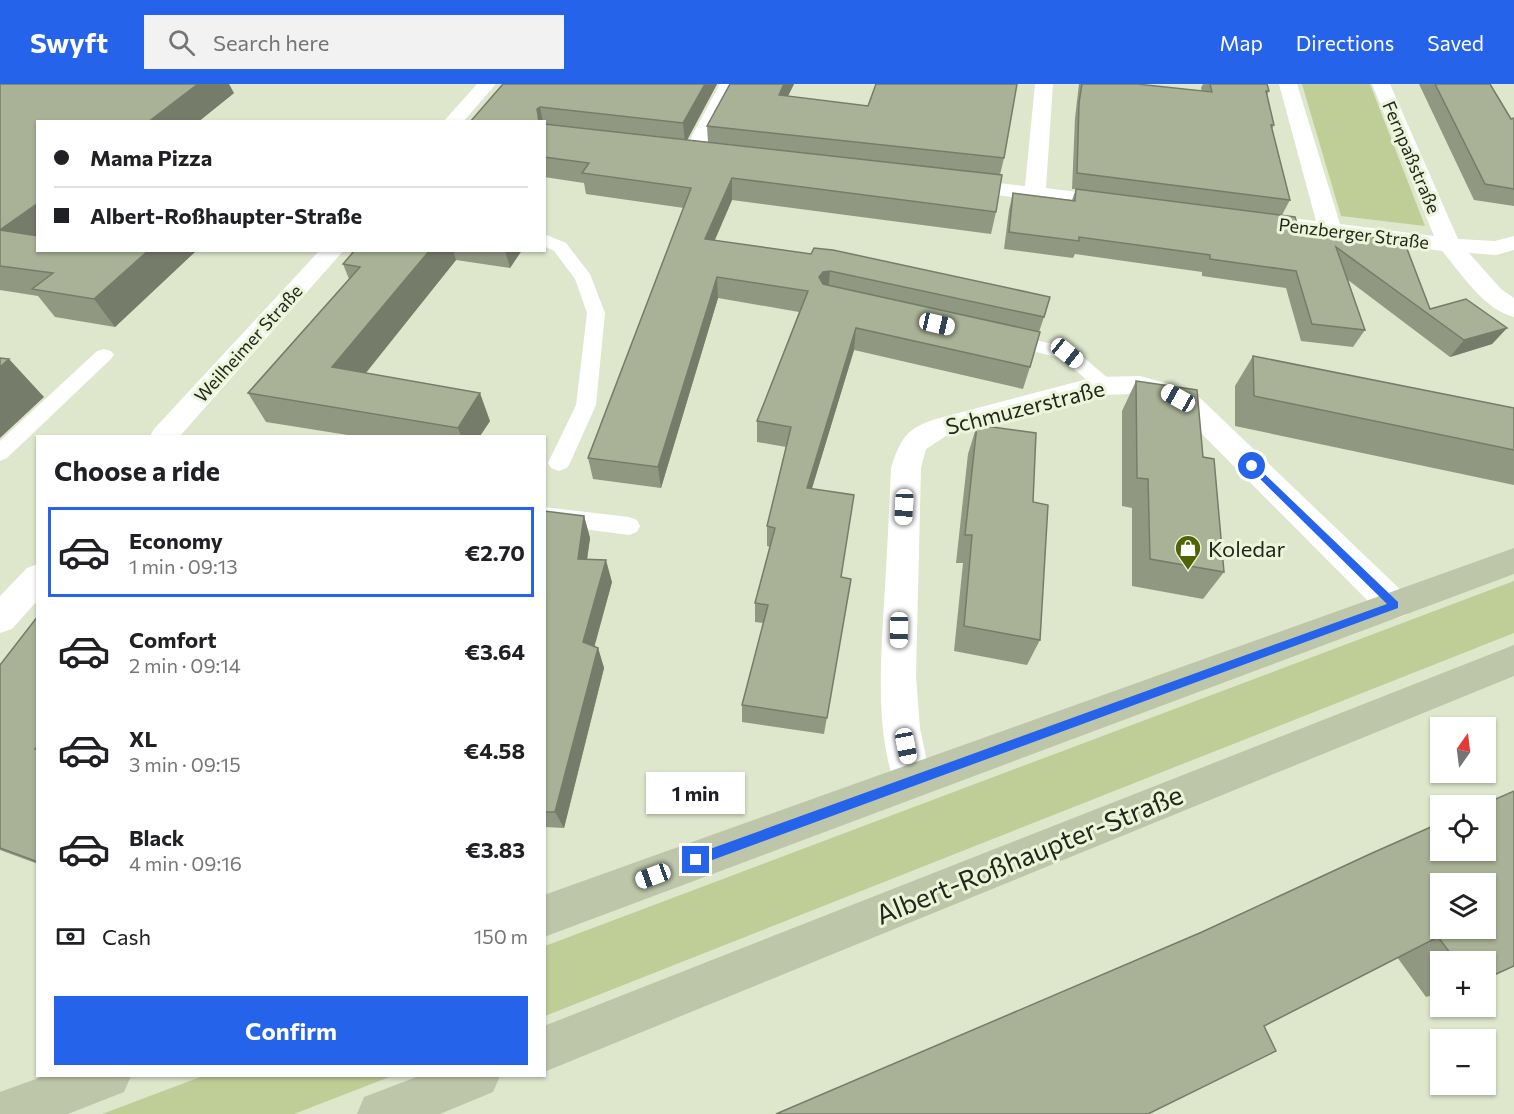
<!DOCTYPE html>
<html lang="en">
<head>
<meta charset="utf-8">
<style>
  :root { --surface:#fff; --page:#f2f2f2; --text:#202124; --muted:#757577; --line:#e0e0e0; --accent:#2563eb }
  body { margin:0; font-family:Commissioner,sans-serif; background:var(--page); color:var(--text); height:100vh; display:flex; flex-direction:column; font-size:22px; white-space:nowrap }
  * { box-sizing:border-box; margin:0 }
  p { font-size:20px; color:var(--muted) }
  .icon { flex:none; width:33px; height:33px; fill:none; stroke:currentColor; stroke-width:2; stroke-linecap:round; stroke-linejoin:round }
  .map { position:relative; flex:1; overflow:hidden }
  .sheet { position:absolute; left:36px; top:351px; width:510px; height:642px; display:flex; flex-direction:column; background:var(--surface); border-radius:0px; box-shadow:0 2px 4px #0004 }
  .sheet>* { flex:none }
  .banner { position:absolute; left:36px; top:36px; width:510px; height:132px; border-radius:0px; box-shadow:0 2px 4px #0004; display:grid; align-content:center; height:132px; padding:0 18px; background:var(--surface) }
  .needle { width:39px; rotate:14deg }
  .controls { position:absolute; left:1430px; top:633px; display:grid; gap:12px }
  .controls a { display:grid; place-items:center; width:66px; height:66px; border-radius:0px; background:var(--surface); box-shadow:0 2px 4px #0004; font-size:30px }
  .end { position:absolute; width:27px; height:27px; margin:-14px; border:8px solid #2563eb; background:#fff; box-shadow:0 0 0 3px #fff }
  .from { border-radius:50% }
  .bubble { position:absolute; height:42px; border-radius:0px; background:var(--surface); box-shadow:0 2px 4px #0004; font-size:20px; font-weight:700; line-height:42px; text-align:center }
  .car { position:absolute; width:18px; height:36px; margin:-18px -9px; border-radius:8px; box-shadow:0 0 4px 2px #0007; background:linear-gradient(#fff 24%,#345 0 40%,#fff 0 76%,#345 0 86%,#fff 0) }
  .banner b { display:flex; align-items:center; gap:21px; height:57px; font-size:22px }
  .banner b+b { border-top:2px solid var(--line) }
  .banner i { width:15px; height:15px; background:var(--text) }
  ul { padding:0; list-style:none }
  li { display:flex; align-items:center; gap:18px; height:90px; margin:0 12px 9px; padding:0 6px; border:3px solid transparent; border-radius:0px }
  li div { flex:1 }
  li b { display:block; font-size:22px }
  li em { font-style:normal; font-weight:700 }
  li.on { border-color:var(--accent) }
  li>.icon { width:54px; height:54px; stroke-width:1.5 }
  h2 { padding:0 18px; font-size:27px; line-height:72px }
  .pay { display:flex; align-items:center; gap:15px; height:66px; padding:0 18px; font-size:22px }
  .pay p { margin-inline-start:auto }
  .primary-button { display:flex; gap:12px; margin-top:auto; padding:12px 18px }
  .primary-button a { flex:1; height:69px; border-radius:0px; background:var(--accent); color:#fff; font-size:24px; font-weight:700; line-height:69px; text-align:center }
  header { display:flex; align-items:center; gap:36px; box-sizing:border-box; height:84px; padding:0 30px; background:var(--accent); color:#fff }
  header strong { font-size:28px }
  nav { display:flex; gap:33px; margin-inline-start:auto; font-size:21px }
  .search { width:420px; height:54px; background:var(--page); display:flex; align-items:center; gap:15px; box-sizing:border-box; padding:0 21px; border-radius:0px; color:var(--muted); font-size:22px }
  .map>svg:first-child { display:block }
  .green { fill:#bfce97 }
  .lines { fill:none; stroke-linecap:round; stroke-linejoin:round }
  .service { fill:#fff; fill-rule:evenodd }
  .minor { fill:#fff; fill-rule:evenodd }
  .secondary { fill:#bec6aa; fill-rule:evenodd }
  .wall { fill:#919882 }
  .shaded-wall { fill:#767c6a }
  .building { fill:#a9b197; stroke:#767c6a; stroke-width:1.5; fill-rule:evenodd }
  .route { fill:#2563eb }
  .labels { text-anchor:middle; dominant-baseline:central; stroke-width:6; stroke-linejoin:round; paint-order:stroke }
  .far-street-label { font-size:18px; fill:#23261c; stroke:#ecf4d9 }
  .street-label { font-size:22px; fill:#23261c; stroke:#ecf4d9 }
  .poi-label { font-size:22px; fill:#23261c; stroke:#ecf4d9; text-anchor:start }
  .near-street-label { font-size:27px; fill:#23261c; stroke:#ecf4d9 }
</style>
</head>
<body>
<header>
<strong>Swyft</strong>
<div class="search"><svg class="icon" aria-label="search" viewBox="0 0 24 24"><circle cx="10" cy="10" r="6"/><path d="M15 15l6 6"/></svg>Search here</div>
<nav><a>Map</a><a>Directions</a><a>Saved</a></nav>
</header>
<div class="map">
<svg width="1514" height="1030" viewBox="0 0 1514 1030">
  <rect width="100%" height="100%" fill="#dee6cc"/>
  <g class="green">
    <polygon points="1302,0 1370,0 1425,142 1341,132"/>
    <polygon points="1514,497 1514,549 545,932 545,862"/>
    <polygon points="203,992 392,992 294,1030 102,1030"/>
  </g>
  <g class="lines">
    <g class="service">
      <polygon points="544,150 566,159 590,190 605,229 596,321 570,379 567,384 559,387 551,384 548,379 576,321 587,229 575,195 554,167 544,162"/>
      <polygon points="1005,249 1074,265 1117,302 1114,307 1107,309 1100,307 1061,274 998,259 996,255 998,251"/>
      <polygon points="104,265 111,267 114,271 111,275 7,374 0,377 0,357 97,267"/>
      <polygon points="544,423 629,433 637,436 640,442 637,448 629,451 544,440"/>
    </g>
    <g class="minor">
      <polygon points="477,0 496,0 463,38 443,38"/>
      <polygon points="720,0 738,0 699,74 692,76 685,74 682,70"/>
      <polygon points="1035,0 1053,0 1046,104 1124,114 1127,119 1124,124 1116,126 948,105 945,100 948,95 956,94 1025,102"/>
      <path d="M 1279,0 L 1297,0 L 1340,140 L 1434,152 L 1372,0 L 1390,0 L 1458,155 L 1495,157 L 1514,152 L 1514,166 L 1496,171 L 1469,169 L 1501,205 L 1514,214 L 1514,233 C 1483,225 1462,190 1442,167 L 1246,141 L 1243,136 L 1246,131 L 1254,129 L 1316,137 Z"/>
      <polygon points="320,166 344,166 180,352 150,352 154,345"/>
      <path d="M 1140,292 L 1177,302 L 1199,313 L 1406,511 L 1411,521 L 1406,531 L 1394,535 L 1382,531 L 1179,327 L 1158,315 L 1140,310 L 1095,311 L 946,352 L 926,365 L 921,384 L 916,592 L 920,644 L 931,697 L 925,710 L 912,715 L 899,710 C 874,655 881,577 884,518 C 887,473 889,429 891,384 C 900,356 906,344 936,335 L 1095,293 Z"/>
      <polygon points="38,480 38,516 12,545 0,549 0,512 27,484"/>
    </g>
    <g class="secondary">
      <polygon points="1514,464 1514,490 544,853 544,811"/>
      <polygon points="1514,561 1514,592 544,988 544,942"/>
      <polygon points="44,992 131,992 124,1008 68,1030 0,1030 0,1008"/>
      <polygon points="419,992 500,992 493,1008 440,1030 357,1030 364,1013"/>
    </g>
  </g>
  <g class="wall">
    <polygon points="0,0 234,9 198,38 38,38 38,166 197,166 115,243 55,233 38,212 0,206"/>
    <polygon points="503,0 717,0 687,56 708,58 707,42 730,0 794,0 788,12 1004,74 1000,91 996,128 991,150 732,116 715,156 1044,233 1039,248 1030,283 1023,305 854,266 812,404 841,493 851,495 824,650 742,638 742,621 763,539 755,538 755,519 770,463 767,462 767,442 786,363 757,358 757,337 799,228 718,214 661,404 593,395 588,374 684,124 586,110 584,99 544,93 544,38 470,38"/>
    <polygon points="1079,0 1137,0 1202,7 1201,4 1203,0 1267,0 1269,7 1267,11 1274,41 1272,45 1290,116 1282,131 1299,145 1404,157 1430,225 1507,244 1492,260 1450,273 1348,196 1365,246 1353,263 1301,257 1286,204 1202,192 1202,188 1075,170 1073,174 1004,165 1009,126 1013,109 1072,116 1076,105 1072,105 1075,34"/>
    <polygon points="1419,0 1490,0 1511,35 1514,34 1514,122 1474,116"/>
    <polygon points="355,166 522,166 510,184 456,176 366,289 490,337 480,352 354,352 266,338 248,309 349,195 343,180"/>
    <polygon points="1253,272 1514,324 1514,401 1235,342 1235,302"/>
    <polygon points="1136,297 1203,373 1224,488 1203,515 1132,502 1132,424 1122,422 1122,327"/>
    <polygon points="977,341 1033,418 1040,556 1027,581 954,567 963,479 956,479 968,370"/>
    <polygon points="544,427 584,432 590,454 587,475 612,498 594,562 598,564 604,584 564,744 544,743"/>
    <polygon points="38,532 38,780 0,766 0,581"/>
    <polygon points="1370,770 1485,878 1440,878 1440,909 1426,913 1397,873 1202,848"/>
  </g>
  <g class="shaded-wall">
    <polygon points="198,0 229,0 234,9 198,38 148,38"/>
    <polygon points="705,0 717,0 685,60 683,39"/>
    <polygon points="784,0 794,0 778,32 779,11"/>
    <polygon points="540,23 543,38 539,38 537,25"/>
    <polygon points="732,94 732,116 706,176 705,155"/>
    <polygon points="38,119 38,163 0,146"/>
    <polygon points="149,166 197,166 115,243 94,215"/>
    <polygon points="430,166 453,166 456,176 347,312 332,283"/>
    <polygon points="505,166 522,166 510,184"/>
    <polygon points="830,187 828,209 819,193 823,188"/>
    <polygon points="717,193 718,214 661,404 658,383"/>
    <polygon points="856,244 854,266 806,424 807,404"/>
    <polygon points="1507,244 1492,260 1450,273 1464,256"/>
    <polygon points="9,275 44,313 0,354 0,283"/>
    <polygon points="480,309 490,337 480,352 461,352 458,344"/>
    <polygon points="584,432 590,454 584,497 578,475"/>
    <polygon points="606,476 612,498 590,579 583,558"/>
    <polygon points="598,564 604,584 564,744 555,728"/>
  </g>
  <g class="building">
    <polygon points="0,0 198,0 148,38 38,38 38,119 0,146 38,152 38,166 149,166 94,215 32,205 53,189 0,182"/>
    <polygon points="503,0 705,0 683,39 540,23 537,25 539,38 470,38"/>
    <polygon points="730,0 784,0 779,11 868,22 876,0 1017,0 1004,74 707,42"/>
    <polygon points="1082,0 1137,0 1212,8 1210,0 1267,0 1269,7 1266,7 1274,41 1271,41 1290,116 1077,89 1079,19"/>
    <polygon points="1435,0 1490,0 1511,35 1514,34 1514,105 1485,100"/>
    <polygon points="544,40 1002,91 996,128 732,94 705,155 811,170 814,164 833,166 1050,213 1044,233 830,187 823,188 819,193 823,200 1040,248 1030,283 856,244 807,404 854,411 841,493 851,495 827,634 742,621 768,521 755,519 775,444 767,442 791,343 757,337 808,207 717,193 658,383 588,374 691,104 582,89 589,79 544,73"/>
    <polygon points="1076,105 1295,133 1299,145 1404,157 1430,225 1466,215 1507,244 1464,256 1336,163 1365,246 1312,240 1296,187 1210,175 1210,171 1079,153 1079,157 1009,148 1013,109 1075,117"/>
    <polygon points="355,166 430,166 332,283 480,309 458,344 248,309 360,183 343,180"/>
    <polygon points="1253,272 1514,324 1514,366 1254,312"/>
    <polygon points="0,274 9,275 0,283"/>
    <polygon points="1136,297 1197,306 1203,373 1214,375 1224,488 1150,475 1148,395 1137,394"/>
    <polygon points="977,341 1036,349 1033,418 1048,421 1040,556 964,542 972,451 965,451"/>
    <polygon points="544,427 584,432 578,475 606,476 583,558 598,564 555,728 544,728"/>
    <polygon points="38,532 38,662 35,665 38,666 38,778 0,764 0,581"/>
    <path d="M 1514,707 L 1514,882 L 1485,895 L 1485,878 L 1457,878 L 1438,853 L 1264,942 L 1276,967 L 1148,1030 L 776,1030 L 1202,848 L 1370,770 L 1440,739 L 1440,766 L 1485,766 L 1485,722 L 1480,722 ZM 1440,800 L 1485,800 L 1485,844 L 1440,844 Z"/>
  </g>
  <polygon class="route" points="1252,378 1398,518 1398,524 696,782 692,780 692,772 696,770 1387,520 1249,384 1248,382"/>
  <defs>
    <g id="shop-pin" transform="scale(1.35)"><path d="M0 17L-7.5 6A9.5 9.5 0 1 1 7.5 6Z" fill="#516207" stroke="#ecf4d9"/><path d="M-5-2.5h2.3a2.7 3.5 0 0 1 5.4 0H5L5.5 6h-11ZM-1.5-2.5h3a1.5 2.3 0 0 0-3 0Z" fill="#fff"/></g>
  </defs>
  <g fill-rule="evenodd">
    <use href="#shop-pin" x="1188" y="464"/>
  </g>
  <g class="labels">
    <g class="far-street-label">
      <text transform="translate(1412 73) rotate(67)">Fernpaßstraße</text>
      <text transform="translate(1354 149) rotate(7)">Penzberger Straße</text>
      <text transform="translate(248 259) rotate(-48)">Weilheimer Straße</text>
    </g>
    <g class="street-label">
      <text transform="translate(1025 323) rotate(-14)">Schmuzerstraße</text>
    </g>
    <g class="poi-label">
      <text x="1208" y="464">Koledar</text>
    </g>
    <g class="near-street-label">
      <text transform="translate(1029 770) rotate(-22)">Albert-Roßhaupter-Straße</text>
    </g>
  </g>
</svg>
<div class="controls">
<a><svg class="needle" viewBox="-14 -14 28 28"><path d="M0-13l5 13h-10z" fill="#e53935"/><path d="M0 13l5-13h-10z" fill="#757577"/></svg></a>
<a><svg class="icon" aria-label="locate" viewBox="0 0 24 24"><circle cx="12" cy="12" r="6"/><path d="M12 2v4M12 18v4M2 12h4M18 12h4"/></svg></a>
<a><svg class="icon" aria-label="layers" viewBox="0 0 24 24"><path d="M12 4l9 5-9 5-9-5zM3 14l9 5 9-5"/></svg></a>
<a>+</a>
<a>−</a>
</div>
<i class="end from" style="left:1252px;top:382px"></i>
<i class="end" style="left:696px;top:776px"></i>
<div class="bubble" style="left:646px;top:688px;width:99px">1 min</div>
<i class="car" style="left:937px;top:240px;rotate:103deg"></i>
<i class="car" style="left:1067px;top:269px;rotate:129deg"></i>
<i class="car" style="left:1178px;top:314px;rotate:299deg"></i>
<i class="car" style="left:904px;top:423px;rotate:183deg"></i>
<i class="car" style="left:899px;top:546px;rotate:181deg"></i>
<i class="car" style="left:906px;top:662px;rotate:169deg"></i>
<i class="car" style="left:653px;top:792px;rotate:250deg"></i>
<div class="banner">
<b><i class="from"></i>Mama Pizza</b>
<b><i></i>Albert-Roßhaupter-Straße</b>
</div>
<section class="sheet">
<h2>Choose a ride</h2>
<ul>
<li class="on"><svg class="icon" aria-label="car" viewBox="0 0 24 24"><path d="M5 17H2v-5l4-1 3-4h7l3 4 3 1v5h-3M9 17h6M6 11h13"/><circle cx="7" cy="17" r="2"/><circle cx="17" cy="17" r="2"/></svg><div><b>Economy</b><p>1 min · 09:13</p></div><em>€2.70</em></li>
<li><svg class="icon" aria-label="car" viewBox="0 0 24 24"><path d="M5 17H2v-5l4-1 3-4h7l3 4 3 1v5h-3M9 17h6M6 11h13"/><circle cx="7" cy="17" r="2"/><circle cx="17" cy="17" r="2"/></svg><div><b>Comfort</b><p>2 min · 09:14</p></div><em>€3.64</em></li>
<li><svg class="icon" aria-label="car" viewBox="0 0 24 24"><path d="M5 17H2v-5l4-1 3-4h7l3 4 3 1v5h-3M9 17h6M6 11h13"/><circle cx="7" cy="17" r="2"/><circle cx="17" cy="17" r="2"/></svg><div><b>XL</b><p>3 min · 09:15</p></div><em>€4.58</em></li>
<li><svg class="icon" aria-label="car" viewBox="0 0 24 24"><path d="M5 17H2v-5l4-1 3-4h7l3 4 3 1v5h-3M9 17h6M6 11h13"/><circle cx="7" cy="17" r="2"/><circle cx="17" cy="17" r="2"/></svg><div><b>Black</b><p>4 min · 09:16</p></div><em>€3.83</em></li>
</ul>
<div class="pay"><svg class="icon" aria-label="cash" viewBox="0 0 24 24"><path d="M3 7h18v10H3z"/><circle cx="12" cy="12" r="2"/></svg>Cash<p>150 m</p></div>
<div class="primary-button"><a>Confirm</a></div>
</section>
</div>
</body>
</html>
